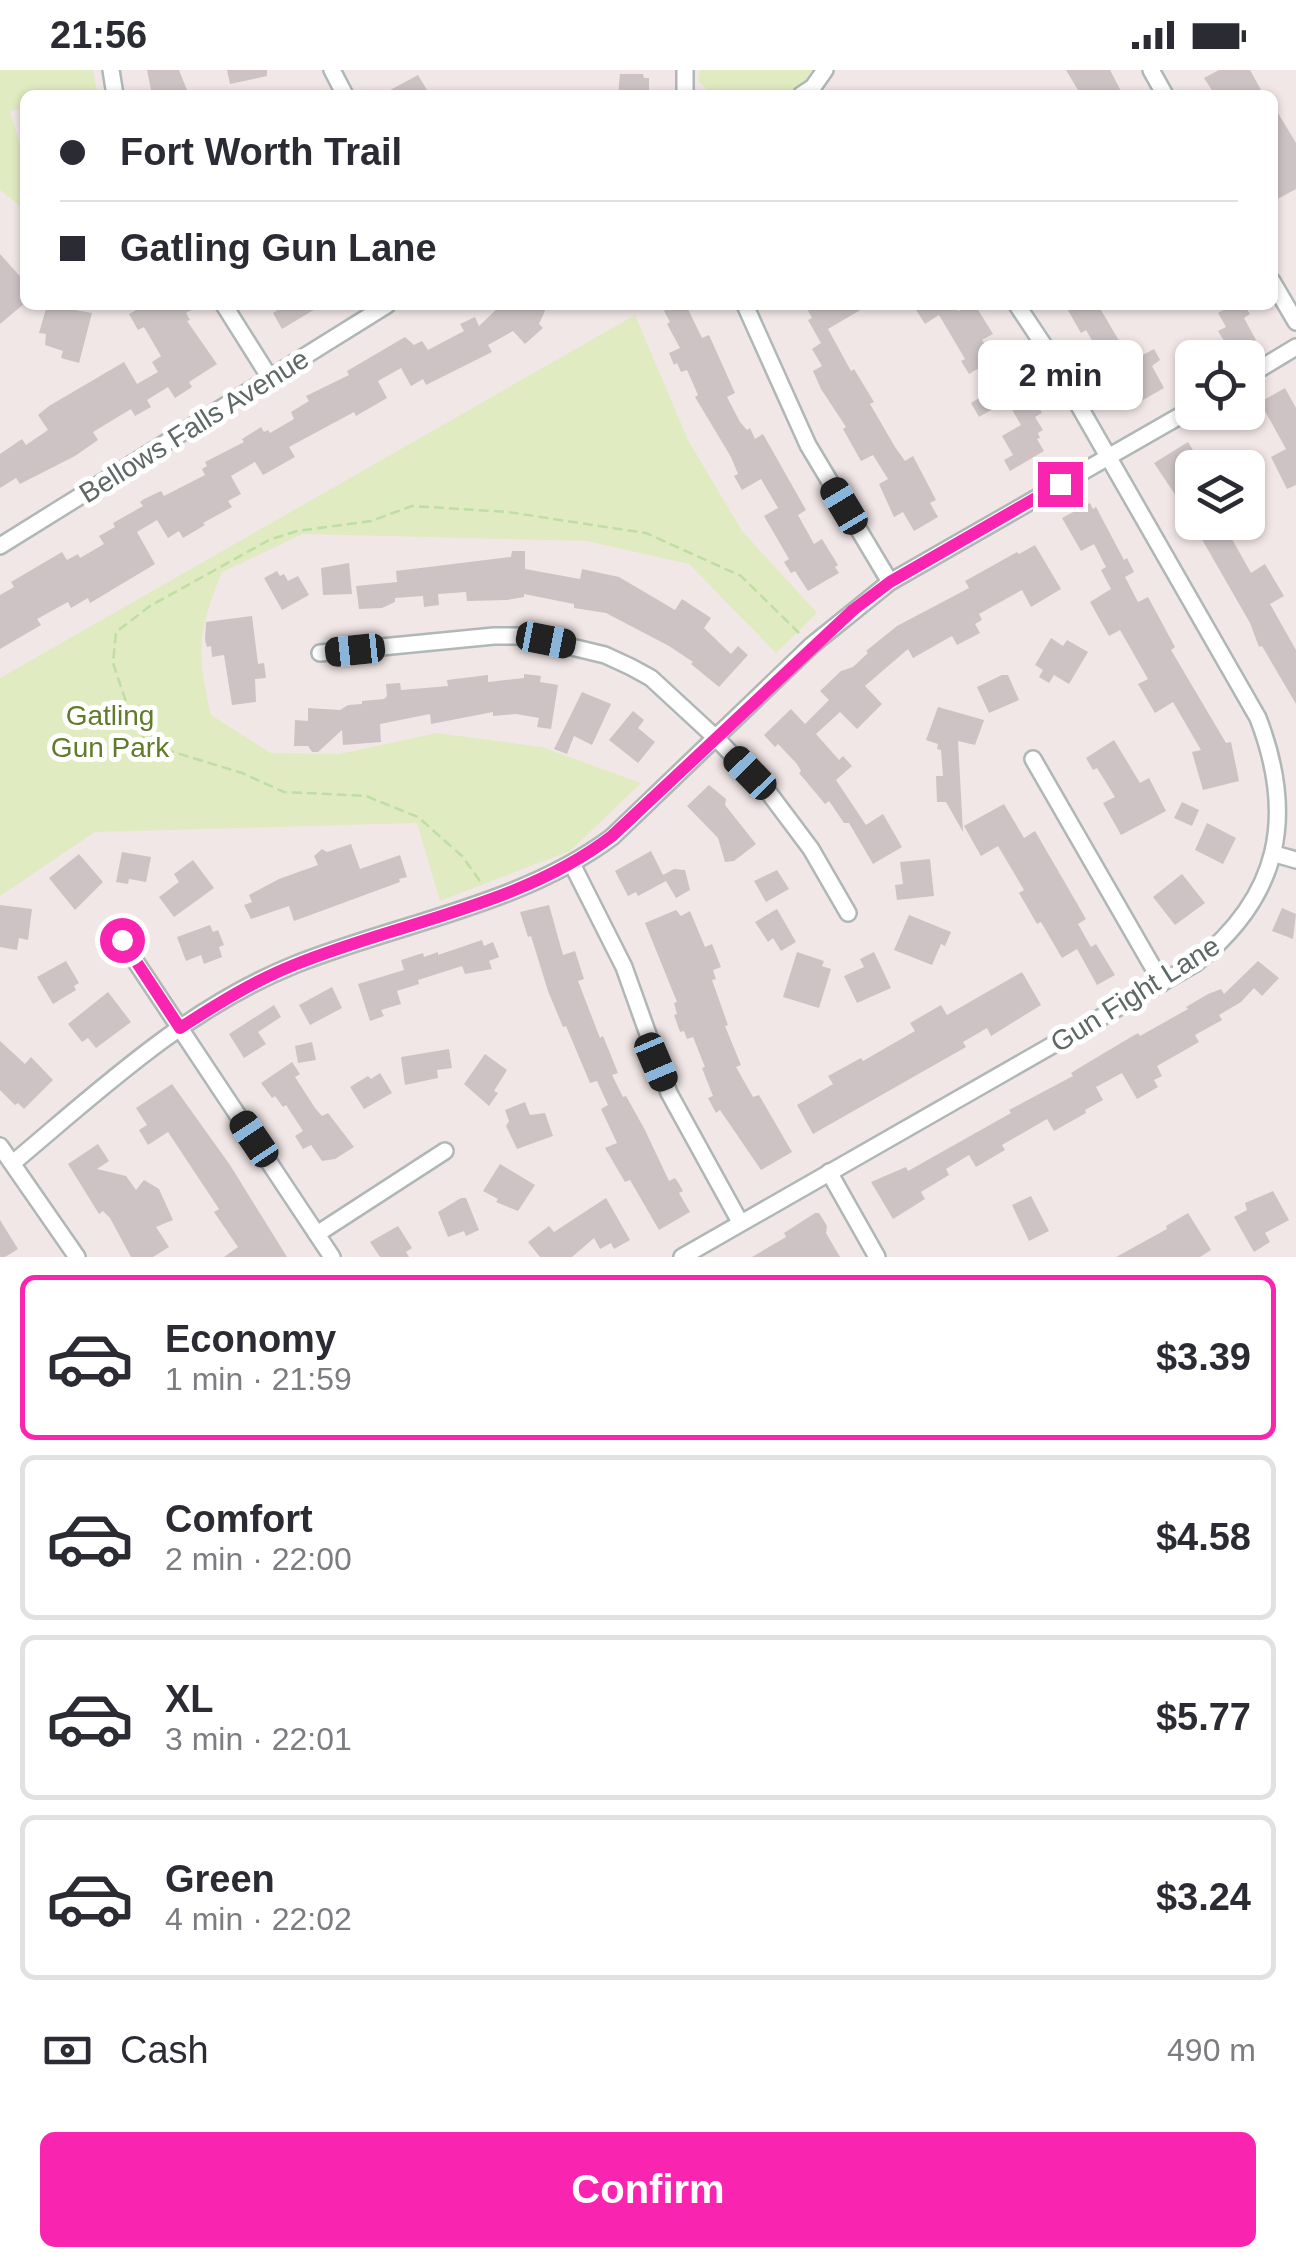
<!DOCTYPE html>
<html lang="en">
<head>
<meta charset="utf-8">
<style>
  :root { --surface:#fff; --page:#f2f2f3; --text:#2b2b33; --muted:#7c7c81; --line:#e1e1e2; --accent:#f925b0 }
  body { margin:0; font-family:Helvetica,sans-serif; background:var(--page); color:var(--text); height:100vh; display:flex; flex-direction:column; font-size:38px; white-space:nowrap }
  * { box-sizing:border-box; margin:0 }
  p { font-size:32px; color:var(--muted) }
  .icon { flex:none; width:55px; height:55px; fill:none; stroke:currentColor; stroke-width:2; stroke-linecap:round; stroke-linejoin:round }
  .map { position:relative; height:1187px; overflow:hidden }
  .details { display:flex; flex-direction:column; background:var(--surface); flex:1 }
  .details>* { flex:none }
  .hud { position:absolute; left:20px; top:20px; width:1258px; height:220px; border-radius:15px; box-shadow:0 2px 8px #0004; display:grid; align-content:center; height:220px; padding:0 40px; background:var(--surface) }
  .fabs { position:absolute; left:1175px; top:270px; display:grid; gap:20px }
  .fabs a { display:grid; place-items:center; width:90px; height:90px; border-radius:15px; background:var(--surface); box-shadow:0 2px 8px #0004; font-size:50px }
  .end { position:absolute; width:45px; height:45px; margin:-22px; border:12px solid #f925b0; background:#fff; box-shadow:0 0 0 5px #fff }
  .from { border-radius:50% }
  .bubble { position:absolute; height:70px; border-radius:15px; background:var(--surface); box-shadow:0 2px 8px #0004; font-size:32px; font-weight:700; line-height:70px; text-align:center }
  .car { position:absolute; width:30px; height:60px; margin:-30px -15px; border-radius:12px; box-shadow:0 0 8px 2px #0007; background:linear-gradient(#222 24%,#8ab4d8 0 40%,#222 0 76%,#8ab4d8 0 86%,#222 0) }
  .hud b { display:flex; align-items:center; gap:35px; height:95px; font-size:38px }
  .hud b+b { border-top:2px solid var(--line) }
  .hud i { width:25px; height:25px; background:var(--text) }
  ul { padding:18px 0 0; list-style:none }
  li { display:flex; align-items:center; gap:30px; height:165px; margin:0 20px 15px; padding:0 20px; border:5px solid var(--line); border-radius:15px }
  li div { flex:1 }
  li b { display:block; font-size:38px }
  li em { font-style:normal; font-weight:700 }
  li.on { border-color:var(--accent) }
  li>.icon { width:90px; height:90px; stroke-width:1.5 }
  .pay { display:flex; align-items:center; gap:25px; height:110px; padding:0 40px; font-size:38px }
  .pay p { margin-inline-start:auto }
  .button { display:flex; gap:20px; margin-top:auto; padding:20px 40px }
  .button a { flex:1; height:115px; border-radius:15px; background:var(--accent); color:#fff; font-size:40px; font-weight:700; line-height:115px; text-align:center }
  .status { display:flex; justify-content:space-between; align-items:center; height:70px; padding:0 50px; background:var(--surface); direction:ltr }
  .status svg { height:28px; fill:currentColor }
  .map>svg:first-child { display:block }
  .green { fill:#e0ebc2 }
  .building { fill:#cdc3c4 }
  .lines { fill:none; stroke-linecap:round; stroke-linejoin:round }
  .minor-casing { stroke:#afb7b7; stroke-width:20 }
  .path { stroke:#bfdea3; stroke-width:2.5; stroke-dasharray:10 5; stroke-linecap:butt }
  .minor { stroke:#fff; stroke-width:15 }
  .route { stroke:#f925b0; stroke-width:12 }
  .labels { text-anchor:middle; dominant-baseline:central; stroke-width:10; stroke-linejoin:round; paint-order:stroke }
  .street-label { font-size:28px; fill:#5e6867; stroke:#fff }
  .park-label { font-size:28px; fill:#617b2b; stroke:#fff }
</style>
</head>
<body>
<div class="status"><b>21:56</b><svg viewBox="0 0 49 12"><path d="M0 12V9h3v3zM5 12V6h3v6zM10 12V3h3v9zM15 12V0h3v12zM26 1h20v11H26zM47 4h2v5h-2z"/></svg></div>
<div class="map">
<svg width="1296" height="1187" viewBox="0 0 1296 1187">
  <rect width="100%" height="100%" fill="#f2e7e7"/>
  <g class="green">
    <polygon points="0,0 93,0 97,22 83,25 25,25 25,37 10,41 25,93 25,140 0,120"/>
    <polygon points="700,0 812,0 802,15 789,21 710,22 698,11"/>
    <path d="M 635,245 L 688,370 L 742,461 L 817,543 L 776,583 L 689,494 L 587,471 L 303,464 L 222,502 C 198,561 196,582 211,645 L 271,683 L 339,684 L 437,663 L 542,677 L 641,713 L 570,781 L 440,831 L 417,753 L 95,762 L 0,826 L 0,608 Z"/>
  </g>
  <g class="building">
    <polygon points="147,0 179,0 189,25 152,25"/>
    <polygon points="227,0 267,0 267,6 230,14"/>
    <polygon points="1066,0 1110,0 1123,25 1081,25"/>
    <polygon points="1219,0 1250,0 1261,20 1251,25 1215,25 1204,8"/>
    <polygon points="620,4 643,4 644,8 649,8 649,25 618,25"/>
    <polygon points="418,5 430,25 381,25"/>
    <polygon points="1272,33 1296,73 1296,119 1272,132"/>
    <polygon points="0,184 25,212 25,233 0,254"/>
    <polygon points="47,235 92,243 79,293 61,288 63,281 45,275 46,264 39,263"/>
    <polygon points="145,235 200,235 186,243 190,250 187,251 217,294 189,312 192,317 175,328 168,317 147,330 151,337 135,346 131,339 93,362 98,370 75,386 20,414 16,408 0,418 0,384 22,369 26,375 48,360 38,345 49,336 124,292 137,314 158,302 152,292 161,286 144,257 138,260 129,244"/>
    <polygon points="286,235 322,235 282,259 273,243"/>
    <polygon points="501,235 540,235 545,241 539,254 543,258 525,274 513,261 488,275 492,282 426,315 423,309 411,316 401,298 378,311 387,328 356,346 354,342 289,377 295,387 263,405 255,392 231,406 241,424 228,431 232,437 203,453 205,455 183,468 179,461 168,468 157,450 137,462 155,494 90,533 88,528 71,538 68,532 37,549 41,555 0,579 0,525 14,517 11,512 62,482 67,490 78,484 80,488 104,474 99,466 115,457 113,453 143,436 140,432 144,429 161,421 164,426 205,405 202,399 207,396 205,392 244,372 242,369 261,357 264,362 268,360 270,363 294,349 291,342 309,331 306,326 349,305 347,301 405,267 414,275 422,271 428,280 464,261 460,254 475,247 479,256"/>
    <polygon points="674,235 686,235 702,268 709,265 735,323 727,327 740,352 747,360 750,358 755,369 763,364 806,440 798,445 814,474 822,469 838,495 835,497 839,503 808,521 795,501 791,503 784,492 789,489 764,446 778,438 761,409 742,420 734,406 738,404 731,387 695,327 698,325 687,300 681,302 677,293 674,295 669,283 680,278 667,254 670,252 664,241"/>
    <polygon points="805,235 869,235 828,259 851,301 854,299 874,332 870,334 895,377 905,391 913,386 936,430 930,433 938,447 914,461 903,442 894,447 879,414 888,409 873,385 861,391 843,359 846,357 821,319 813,301 822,296 812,279 821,273 808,250 812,248"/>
    <polygon points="913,235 957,235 958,241 975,235 993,264 982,270 1014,322 1026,315 1042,343 1035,347 1043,360 1038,363 1040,368 1037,369 1044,381 1010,401 1004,390 1013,385 1002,366 1021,355 1007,331 979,347 971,333 991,321 977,299 969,304 961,291 965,289 939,245 925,254"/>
    <polygon points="1065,235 1098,235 1131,291 1154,279 1160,290 1152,296 1164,318 1136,334 1111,293 1107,296 1086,260 1081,263"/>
    <polygon points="1232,235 1244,235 1250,244 1244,248 1256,270 1232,284 1218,261 1226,257 1218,243"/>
    <polygon points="1285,318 1296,338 1296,415 1287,419 1271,387 1286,379 1260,332"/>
    <polygon points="1188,372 1204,398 1192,398 1192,450 1154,393"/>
    <polygon points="1090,433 1093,439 1096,437 1124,490 1127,488 1134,502 1125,507 1138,532 1148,527 1175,577 1171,580 1226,673 1231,672 1239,711 1203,720 1192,682 1201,680 1173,632 1155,643 1138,614 1148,609 1120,560 1109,566 1090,532 1111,519 1101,500 1106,497 1094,474 1081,481 1062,448"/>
    <polygon points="1192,452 1213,452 1221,466 1228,462 1251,503 1265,494 1284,526 1270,534 1296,580 1296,634 1262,576 1259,577 1250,553"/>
    <polygon points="1035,475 1061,519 1031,537 1022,520 979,544 982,550 975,554 980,563 957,575 952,566 913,588 908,579 865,616 882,634 857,659 840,642 816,664 839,690 843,686 852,696 836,710 866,755 883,744 902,777 873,794 849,753 844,753 829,731 825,734 799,703 801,701 797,694 778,674 775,677 764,665 791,639 805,654 829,630 820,621 841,601 853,597 868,583 866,581 897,556 969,518 965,511 1017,482 1019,484"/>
    <polygon points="512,481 525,481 525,499 580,509 582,499 619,507 675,540 682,529 711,548 704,558 731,584 738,576 748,585 719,617 691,594 693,592 669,576 606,543 574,538 574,534 524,524 524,527 507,530 467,531 466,522 438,524 439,535 424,537 423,526 395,528 395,532 382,538 359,539 356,516 397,512 396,501 511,487"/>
    <polygon points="349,493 352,524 323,525 321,498"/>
    <polygon points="277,501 280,506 284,504 288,511 298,506 309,525 282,540 264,508"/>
    <polygon points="252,546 258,594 264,593 266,608 255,609 256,632 232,635 224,585 212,587 211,576 207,577 205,570 206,552"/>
    <polygon points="1051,568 1063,576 1067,570 1088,582 1069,614 1054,605 1049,613 1039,607 1043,600 1035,595"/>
    <polygon points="524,604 541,606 540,612 558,615 551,659 537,657 539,648 516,644 493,646 493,642 431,654 430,644 380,654 381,672 343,675 342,660 318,682 312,682 308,676 294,676 295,650 308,651 308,638 340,640 348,635 362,634 362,631 384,629 387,626 386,614 400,613 401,620 448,616 447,610 488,605 488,612 524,608"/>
    <polygon points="1002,605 1008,605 1019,630 989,643 977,617"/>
    <polygon points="582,622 611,634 592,675 574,666 567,684 554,679"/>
    <polygon points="938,637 984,650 975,675 958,671 963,762 946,732 937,732 936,706 943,706 941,680 937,679 938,674 926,670"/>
    <polygon points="633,641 644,650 638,658 655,672 638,693 609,670"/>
    <polygon points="1114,670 1140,713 1149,708 1166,741 1121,765 1103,733 1115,727 1097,698 1093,700 1086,688"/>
    <polygon points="709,715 726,729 725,735 756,774 734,791 725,792 718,768 687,736"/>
    <polygon points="1182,732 1199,740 1192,756 1174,748"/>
    <polygon points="1004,734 1024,768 1035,761 1086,849 1078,854 1091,877 1096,874 1115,905 1097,915 1077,879 1062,888 1041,852 1037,854 1019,823 1024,820 998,776 981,786 964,756"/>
    <polygon points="1207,753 1236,768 1223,794 1195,780"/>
    <polygon points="351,774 360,799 400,785 407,807 399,809 400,812 294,851 289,836 251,849 244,835 252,832 249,825 279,809 318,795 314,786 322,779 327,782"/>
    <polygon points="651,781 663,805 674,799 685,800 690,820 676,828 666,811 638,826 636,822 628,826 615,801"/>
    <polygon points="122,782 151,787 146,812 129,809 128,814 116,812"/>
    <polygon points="79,784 103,812 75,840 49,808"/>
    <polygon points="930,789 934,826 897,830 895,815 903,814 900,792"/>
    <polygon points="193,790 214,818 174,847 159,827 179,812 174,804"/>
    <polygon points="777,800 789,819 766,832 754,811"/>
    <polygon points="1182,804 1205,833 1175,855 1153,827"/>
    <polygon points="0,835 32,839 28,870 19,868 17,880 0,877"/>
    <polygon points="549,835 563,885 575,881 584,909 578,911 600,968 603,966 618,1003 612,1005 623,1027 626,1026 645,1060 669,1111 675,1108 679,1114 683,1121 679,1123 690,1142 659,1160 630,1110 625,1112 605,1078 617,1073 601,1039 608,1035 597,1011 590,1013 566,956 563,957 548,921 531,866 528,867 520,842"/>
    <polygon points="1282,838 1296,844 1293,869 1272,861"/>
    <polygon points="777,839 796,872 781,881 773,868 768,872 755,852"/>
    <polygon points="676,840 681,846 690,841 705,877 712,874 721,897 713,900 716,909 712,910 728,955 725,956 741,995 736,997 753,1027 759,1025 792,1082 761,1100 720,1040 716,1043 708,1028 713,1026 702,998 705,997 693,967 687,969 684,961 680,962 674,945 677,944 674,933 677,932 645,853"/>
    <polygon points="909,845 951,862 945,876 941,874 932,895 894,880"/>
    <polygon points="210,855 213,862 218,860 224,875 219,877 222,887 204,894 201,885 186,891 177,867"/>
    <polygon points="482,870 484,876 493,872 499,887 489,891 492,899 465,904 462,896 418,910 419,914 397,921 401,934 381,940 384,946 370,951 358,914 404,900 401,890 423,883 424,887 438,882 438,885"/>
    <polygon points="797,882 824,891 822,896 831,899 819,938 783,927"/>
    <polygon points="874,882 891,918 857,933 844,906 864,897 860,889"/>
    <polygon points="66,891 79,913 74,916 76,920 53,934 37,907"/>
    <polygon points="1258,891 1279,908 1262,926 1254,918 1241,932 1219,945 1222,950 1195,965 1199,972 1157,996 1162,1006 1154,1010 1158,1017 1137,1029 1122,1003 1096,1017 1103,1030 1085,1040 1086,1043 1054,1061 1047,1049 1002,1075 1005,1080 976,1097 969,1085 946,1099 949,1105 921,1122 925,1129 893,1149 871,1112 906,1097 908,1101 1011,1043 1009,1040 1073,1006 1071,1003 1079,998 1126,970 1138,963 1140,966 1188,939 1186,937 1208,924 1221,919 1224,924"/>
    <polygon points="1022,902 1041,935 991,966 987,958 963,972 966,977 813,1064 797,1035 833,1014 828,1006 861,988 863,991 915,961 910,953 941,935 947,945"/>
    <polygon points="332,917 342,938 310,955 299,935"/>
    <polygon points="108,922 131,952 96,978 88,968 82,972 68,954"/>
    <polygon points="274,935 281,947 258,962 266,974 244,988 229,964"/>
    <polygon points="0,971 25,994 31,987 53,1010 24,1039 18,1033 15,1035 0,1020"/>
    <polygon points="312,972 316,990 298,993 295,976"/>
    <polygon points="449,979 452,998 437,1000 438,1008 405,1015 401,987"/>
    <polygon points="485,984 507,1000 494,1021 498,1023 489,1036 464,1014"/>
    <polygon points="292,992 300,1004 295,1007 315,1038 322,1046 328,1043 354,1077 335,1089 322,1091 311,1075 303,1079 295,1066 303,1061 286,1035 283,1037 275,1026 272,1028 261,1013"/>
    <polygon points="380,1003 392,1023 364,1039 350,1017 368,1006 371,1009"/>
    <polygon points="172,1014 230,1095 287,1187 224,1187 238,1177 214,1142 219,1139 168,1062 148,1075 139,1060 147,1055 136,1038"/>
    <polygon points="525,1032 530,1045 545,1043 553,1066 517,1079 506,1056 509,1051 505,1040"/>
    <polygon points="98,1074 109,1091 97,1099 126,1106 136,1120 144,1110 159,1119 173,1150 156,1157 169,1177 153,1187 131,1187 110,1148 103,1141 99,1144 68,1094"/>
    <polygon points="500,1094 535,1115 518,1141 496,1132 498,1129 483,1121"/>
    <polygon points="1273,1121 1289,1150 1265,1163 1270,1172 1254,1182 1234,1147 1247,1140 1245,1133"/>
    <polygon points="1031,1126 1049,1161 1029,1171 1012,1135"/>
    <polygon points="461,1128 466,1128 479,1160 466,1166 464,1161 448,1167 438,1142"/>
    <polygon points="606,1128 630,1170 614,1179 611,1173 600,1179 594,1168 572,1187 540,1187 528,1172 549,1156 554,1162"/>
    <polygon points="815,1143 819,1143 827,1156 826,1163 840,1187 752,1187 786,1167 784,1163"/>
    <polygon points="1188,1143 1211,1180 1200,1187 1116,1187 1167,1159 1166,1156"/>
    <polygon points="0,1150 18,1179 5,1187 0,1187"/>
    <polygon points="398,1156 412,1178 406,1182 409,1187 380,1187 370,1172"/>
  </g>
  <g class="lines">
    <g class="minor-casing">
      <g id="minor">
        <polyline points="111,0 115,25"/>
        <polyline points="332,0 345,25"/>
        <polyline points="1151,0 1165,25"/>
        <polyline points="685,25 685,0"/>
        <polyline points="801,25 813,17 825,0"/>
        <polyline points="1272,211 1296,252"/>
        <polyline points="224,235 270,308"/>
        <polyline points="745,235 808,375 890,512"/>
        <polyline points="1248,306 1296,277"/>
        <polyline points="0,476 387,235"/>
        <polyline points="320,583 494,566 526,566 605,585 631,597 651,608 717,669 769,723 811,779 848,843"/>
        <polyline points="1033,689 1162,913"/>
        <polyline points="1275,784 1296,790"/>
        <polyline points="572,794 624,897 669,1023 740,1152"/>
        <polyline points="122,871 332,1187"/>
        <polyline points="0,1076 77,1187"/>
        <path d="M 14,1092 C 101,1019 187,938 294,895 C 399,853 521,835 612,767 L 812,575 L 890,512 L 1192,339"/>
        <polyline points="829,1102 877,1187"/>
        <polyline points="317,1164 445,1081"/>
        <path d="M 682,1187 L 1196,893 C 1280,826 1296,747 1258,648 L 1047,280 L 1017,235"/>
      </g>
    </g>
    <polyline class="path" points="480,811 462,786 418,747 366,726 284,722 242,703 170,681 145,670 130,644 113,593 116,562 150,536 269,470 297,461 371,451 412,436 508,442 646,463 741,506 799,563"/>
    <use href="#minor" class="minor"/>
  </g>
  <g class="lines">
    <path class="route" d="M 122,870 L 180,958 C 217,934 254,911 294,895 C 399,852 521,836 612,766 L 853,540 L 890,512 L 1060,414"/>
  </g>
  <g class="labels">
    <g class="street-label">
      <text transform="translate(194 356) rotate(-32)">Bellows Falls Avenue</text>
      <text transform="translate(1135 924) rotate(-32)">Gun Fight Lane</text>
    </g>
    <g class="park-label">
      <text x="110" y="645">Gatling<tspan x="110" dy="32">Gun Park</tspan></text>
    </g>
  </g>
</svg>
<div class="fabs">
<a><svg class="icon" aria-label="locate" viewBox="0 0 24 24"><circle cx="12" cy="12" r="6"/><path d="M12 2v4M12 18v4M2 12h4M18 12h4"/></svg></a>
<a><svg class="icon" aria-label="layers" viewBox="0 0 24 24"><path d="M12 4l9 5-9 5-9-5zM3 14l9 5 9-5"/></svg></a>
</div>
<i class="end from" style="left:122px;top:870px"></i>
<i class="end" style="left:1060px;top:414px"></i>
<div class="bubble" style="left:978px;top:270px;width:165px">2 min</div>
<i class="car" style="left:844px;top:436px;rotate:329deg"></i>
<i class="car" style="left:546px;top:570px;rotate:101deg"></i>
<i class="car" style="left:355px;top:580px;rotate:264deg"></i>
<i class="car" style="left:750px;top:703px;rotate:316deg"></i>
<i class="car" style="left:656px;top:992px;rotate:157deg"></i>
<i class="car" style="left:254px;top:1069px;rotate:326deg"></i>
<div class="hud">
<b><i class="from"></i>Fort Worth Trail</b>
<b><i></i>Gatling Gun Lane</b>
</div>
</div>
<section class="details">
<ul>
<li class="on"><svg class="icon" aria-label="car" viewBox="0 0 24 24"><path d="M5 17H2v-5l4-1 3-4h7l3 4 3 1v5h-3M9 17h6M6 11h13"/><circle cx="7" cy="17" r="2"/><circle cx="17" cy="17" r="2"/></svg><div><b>Economy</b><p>1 min · 21:59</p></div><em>$3.39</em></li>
<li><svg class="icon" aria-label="car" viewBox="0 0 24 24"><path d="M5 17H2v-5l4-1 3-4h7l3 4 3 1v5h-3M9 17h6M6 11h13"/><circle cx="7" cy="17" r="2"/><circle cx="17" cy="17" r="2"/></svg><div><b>Comfort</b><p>2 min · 22:00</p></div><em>$4.58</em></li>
<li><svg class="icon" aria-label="car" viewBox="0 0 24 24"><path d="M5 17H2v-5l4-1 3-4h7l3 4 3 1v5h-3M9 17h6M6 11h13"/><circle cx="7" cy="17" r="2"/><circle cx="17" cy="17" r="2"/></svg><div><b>XL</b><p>3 min · 22:01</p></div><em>$5.77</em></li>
<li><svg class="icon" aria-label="car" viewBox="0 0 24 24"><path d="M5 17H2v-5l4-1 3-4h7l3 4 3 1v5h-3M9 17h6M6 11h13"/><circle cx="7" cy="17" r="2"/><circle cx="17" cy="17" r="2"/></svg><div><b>Green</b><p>4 min · 22:02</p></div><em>$3.24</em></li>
</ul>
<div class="pay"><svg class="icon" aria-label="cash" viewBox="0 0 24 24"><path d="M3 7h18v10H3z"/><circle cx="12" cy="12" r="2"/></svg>Cash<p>490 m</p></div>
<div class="button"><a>Confirm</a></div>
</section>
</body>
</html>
